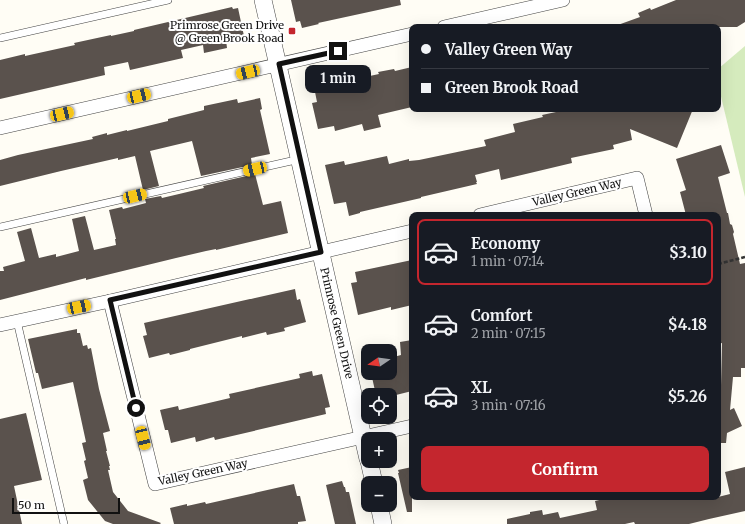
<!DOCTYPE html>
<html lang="en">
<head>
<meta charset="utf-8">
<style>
  :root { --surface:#171b24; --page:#242831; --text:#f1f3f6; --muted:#9ea1a6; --line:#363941; --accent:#c4262e }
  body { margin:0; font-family:Merriweather,serif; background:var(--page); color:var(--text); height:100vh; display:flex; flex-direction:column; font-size:15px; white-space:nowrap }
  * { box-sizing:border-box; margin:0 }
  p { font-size:13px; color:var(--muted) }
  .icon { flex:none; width:22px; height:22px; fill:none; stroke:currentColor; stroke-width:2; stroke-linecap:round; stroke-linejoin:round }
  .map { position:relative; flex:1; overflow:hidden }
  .sheet { position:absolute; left:409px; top:212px; width:312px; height:288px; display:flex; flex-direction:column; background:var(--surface); border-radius:8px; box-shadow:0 4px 16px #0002 }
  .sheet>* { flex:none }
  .top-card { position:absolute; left:409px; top:24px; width:312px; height:88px; border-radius:8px; box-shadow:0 4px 16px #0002; display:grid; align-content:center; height:88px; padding:0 12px; background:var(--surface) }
  .needle { width:26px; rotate:257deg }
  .fabs { position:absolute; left:361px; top:344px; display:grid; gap:8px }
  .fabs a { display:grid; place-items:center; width:36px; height:36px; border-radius:8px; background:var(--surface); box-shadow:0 4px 16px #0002; font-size:20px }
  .scale { position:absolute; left:12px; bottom:10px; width:108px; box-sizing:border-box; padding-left:4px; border:2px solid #111; border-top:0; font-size:11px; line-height:14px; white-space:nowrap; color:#111; -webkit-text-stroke:3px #fff; paint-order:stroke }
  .end { position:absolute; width:18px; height:18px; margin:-9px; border:5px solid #111; background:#fff; box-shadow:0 0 0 2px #fff }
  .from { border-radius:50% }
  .bubble { position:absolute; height:28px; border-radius:8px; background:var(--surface); box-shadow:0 4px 16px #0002; font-size:13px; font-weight:700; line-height:28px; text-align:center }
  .car { position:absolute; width:12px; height:24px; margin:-12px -6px; border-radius:5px; box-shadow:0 0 3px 1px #0007; background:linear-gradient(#f5c518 24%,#345 0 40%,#f5c518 0 76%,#345 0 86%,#f5c518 0) }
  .top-card b { display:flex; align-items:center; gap:14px; height:38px; font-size:15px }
  .top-card b+b { border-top:1px solid var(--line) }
  .top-card i { width:10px; height:10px; background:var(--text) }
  ul { padding:7px 0 0; list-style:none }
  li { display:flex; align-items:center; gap:12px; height:66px; margin:0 8px 6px; padding:0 4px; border:2px solid transparent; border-radius:8px }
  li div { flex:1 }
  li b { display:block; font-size:15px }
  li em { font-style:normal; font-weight:700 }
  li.current { border-color:var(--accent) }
  li>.icon { width:36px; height:36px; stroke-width:1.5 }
  .cta { display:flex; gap:8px; margin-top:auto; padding:8px 12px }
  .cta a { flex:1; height:46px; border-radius:8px; background:var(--accent); color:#fff; font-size:16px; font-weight:700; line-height:46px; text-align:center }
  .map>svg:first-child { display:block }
  .green { fill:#d5ebbd }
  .building { fill:#5a524d }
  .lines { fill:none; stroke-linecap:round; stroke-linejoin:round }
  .service-casing { stroke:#444; stroke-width:8 }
  .minor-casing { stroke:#444; stroke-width:14 }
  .tertiary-casing { stroke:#444; stroke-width:18 }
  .path { stroke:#333; stroke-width:2.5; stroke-dasharray:4 2; stroke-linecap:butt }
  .service { stroke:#fff; stroke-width:7 }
  .minor { stroke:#fff; stroke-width:13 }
  .tertiary { stroke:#fff; stroke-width:17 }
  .route { stroke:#111; stroke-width:5 }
  .poi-dot { fill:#c4262e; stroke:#fff; stroke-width:1.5 }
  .labels { text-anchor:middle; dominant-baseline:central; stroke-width:4; stroke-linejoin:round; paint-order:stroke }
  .poi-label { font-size:11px; fill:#111; stroke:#fff; text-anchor:end }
  .street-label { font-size:11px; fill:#111; stroke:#fff }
</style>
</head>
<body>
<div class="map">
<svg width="745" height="524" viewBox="0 0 745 524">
  <rect width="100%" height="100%" fill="#fffdf5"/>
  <polygon class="green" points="745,46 745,197 718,84 718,69"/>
  <g class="building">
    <polygon points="291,0 400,0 401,5 318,23 319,24 302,28 300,21 296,22"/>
    <polygon points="676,0 745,0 745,22 737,27 615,27 615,26 640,17 638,13 650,8 651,10"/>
    <polygon points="232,7 233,9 238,8 244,36 226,40 227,48 204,53 203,45 181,50 183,58 130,70 128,62 104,67 105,75 0,99 0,60 25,54 25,56 75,45 74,43 111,35 111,36 134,31 134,30"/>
    <polygon points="412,67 412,107 378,115 381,127 364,131 362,124 335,131 334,126 318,129 312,103 317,102 314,87 351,78 351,80 379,74 378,72 394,69 395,71"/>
    <polygon points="260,98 262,109 260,110 270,154 251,158 252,165 201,176 192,141 150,151 159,186 143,190 135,156 118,160 118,158 61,171 0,186 0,160 18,155 93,139 92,137 107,133 107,135 127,130 127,131 168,121 168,119 204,110 204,106 237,99 238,103"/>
    <polygon points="570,109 693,109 677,148 630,129 632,140 613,145 614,149 571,158 572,163 501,180 499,169 475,175 477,182 476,182 477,184 421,197 421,198 360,212 360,213 349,216 346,202 334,204 325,165 344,161 345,165 387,156 389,164 409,159 409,161 419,160 486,146 484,140 515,132 513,124 543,117 542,115"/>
    <polygon points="721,145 730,173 718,177 727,213 728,213 730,224 732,225 734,232 733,234 740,264 745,263 745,368 741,368 741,377 733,377 730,410 734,408 742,426 727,433 726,443 718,443 718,385 721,385 722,343 718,344 718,215 686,215 680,192 686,190 676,159"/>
    <polygon points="255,174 263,205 281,201 288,233 216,250 216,249 206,251 176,258 86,280 86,278 0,300 0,271 4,271 3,267 25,261 17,232 31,228 39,258 56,254 56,257 79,251 72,219 85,216 94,250 116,245 115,239 116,239 109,210 122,207 123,209 146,203 145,199 161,196 162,198 179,194 204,188 203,186"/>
    <polygon points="412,260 412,305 391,310 391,307 358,315 351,283 357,282 355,272"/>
    <polygon points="295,289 297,300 300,299 306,322 284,328 285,331 267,335 266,332 242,338 242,336 190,349 190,350 170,355 169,353 149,358 143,336 147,335 144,323 250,299 251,299"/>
    <polygon points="77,329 77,333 80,333 83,346 87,345 88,349 91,348 99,389 110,431 103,433 107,451 106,451 110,466 109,466 110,470 108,470 113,492 128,511 161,523 160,524 113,524 105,521 88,500 83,480 88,478 84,461 86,460 82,443 86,442 73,382 42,389 38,373 36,373 28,339"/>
    <polygon points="412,340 412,391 396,395 376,395 371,373 390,373 390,358 401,355 400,342"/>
    <polygon points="312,371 313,376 322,374 330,407 325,408 326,414 215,440 214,437 196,442 195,437 171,443 168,430 165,430 160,410 178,406 179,410 230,398 229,394 300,378 299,374"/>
    <polygon points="26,413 42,480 14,486 22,524 0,524 0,419"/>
    <polygon points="412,467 412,512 407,512 398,473 399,473 398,470"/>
    <polygon points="745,467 745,511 709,519 689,524 635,524 634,522 625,524 507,524 507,519 530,514 530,512 542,510 543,515 558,512 560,518 597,510 595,501 612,497 718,497 730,494 725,472"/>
    <polygon points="342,481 344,487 345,487 346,492 349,492 356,524 335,524 326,485"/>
    <polygon points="294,484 297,496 300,496 306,521 298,522 298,524 174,524 170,508 187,504 187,506 205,502 206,504"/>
  </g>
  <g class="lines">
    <g class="service-casing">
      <g id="service">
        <polyline points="0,38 168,0"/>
        <polyline points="0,227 300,159"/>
        <polyline points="17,321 64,524"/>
      </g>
    </g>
    <g class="minor-casing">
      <g id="minor">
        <polyline points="444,27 563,0"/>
        <polyline points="0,128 412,34"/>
        <polyline points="480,215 637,178 646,215"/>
        <polyline points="110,301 155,484 412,426"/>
        <polyline points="0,325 110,301 412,231"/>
      </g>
    </g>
    <g class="tertiary-casing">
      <g id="tertiary">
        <polyline points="263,0 368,459"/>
        <polyline points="369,461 374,483"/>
        <polyline points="379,505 383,524"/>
      </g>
    </g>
    <polyline class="path" points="718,264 745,257"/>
    <use href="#service" class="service"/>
    <use href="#minor" class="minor"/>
    <use href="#tertiary" class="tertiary"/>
  </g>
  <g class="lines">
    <polyline class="route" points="136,408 110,300 321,252 279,64 338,51"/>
  </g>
  <rect class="poi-dot" x="288" y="27" width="8" height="8" rx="2"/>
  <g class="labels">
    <g class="poi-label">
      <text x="284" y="25">Primrose Green Drive<tspan x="284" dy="13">@ Green Brook Road</tspan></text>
    </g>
    <g class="street-label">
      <text transform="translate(577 192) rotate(-13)">Valley Green Way</text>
      <text transform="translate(337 323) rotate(77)">Primrose Green Drive</text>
      <text transform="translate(203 472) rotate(-12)">Valley Green Way</text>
    </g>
  </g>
</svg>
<div class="fabs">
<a><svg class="needle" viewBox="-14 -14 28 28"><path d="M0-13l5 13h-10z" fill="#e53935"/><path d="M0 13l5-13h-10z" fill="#9ea1a6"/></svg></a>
<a><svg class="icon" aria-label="locate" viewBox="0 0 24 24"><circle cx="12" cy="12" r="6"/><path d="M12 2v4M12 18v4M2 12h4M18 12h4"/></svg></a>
<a>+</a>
<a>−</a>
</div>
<div class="scale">50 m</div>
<i class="end from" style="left:136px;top:408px"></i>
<i class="end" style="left:338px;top:51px"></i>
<div class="bubble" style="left:305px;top:65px;width:66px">1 min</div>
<i class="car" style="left:248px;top:72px;rotate:257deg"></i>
<i class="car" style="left:139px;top:96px;rotate:77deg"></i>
<i class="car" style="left:62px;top:114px;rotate:77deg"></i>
<i class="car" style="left:255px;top:169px;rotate:257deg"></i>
<i class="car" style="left:135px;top:196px;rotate:77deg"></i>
<i class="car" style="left:79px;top:307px;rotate:78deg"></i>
<i class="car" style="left:143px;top:438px;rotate:166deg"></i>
<div class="top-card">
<b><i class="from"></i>Valley Green Way</b>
<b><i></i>Green Brook Road</b>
</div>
<section class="sheet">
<ul>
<li class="current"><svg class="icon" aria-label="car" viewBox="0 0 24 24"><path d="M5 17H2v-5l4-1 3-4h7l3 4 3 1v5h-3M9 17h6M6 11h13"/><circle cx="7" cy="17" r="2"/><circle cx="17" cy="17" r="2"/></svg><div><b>Economy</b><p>1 min · 07:14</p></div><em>$3.10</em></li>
<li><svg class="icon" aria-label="car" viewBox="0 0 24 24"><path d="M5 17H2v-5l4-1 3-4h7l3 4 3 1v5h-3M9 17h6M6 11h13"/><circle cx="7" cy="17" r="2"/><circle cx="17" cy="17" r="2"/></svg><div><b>Comfort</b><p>2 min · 07:15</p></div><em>$4.18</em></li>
<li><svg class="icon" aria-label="car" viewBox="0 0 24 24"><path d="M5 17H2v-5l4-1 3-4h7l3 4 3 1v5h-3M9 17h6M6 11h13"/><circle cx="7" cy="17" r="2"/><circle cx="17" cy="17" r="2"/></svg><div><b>XL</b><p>3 min · 07:16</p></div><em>$5.26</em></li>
</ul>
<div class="cta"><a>Confirm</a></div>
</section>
</div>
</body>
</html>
